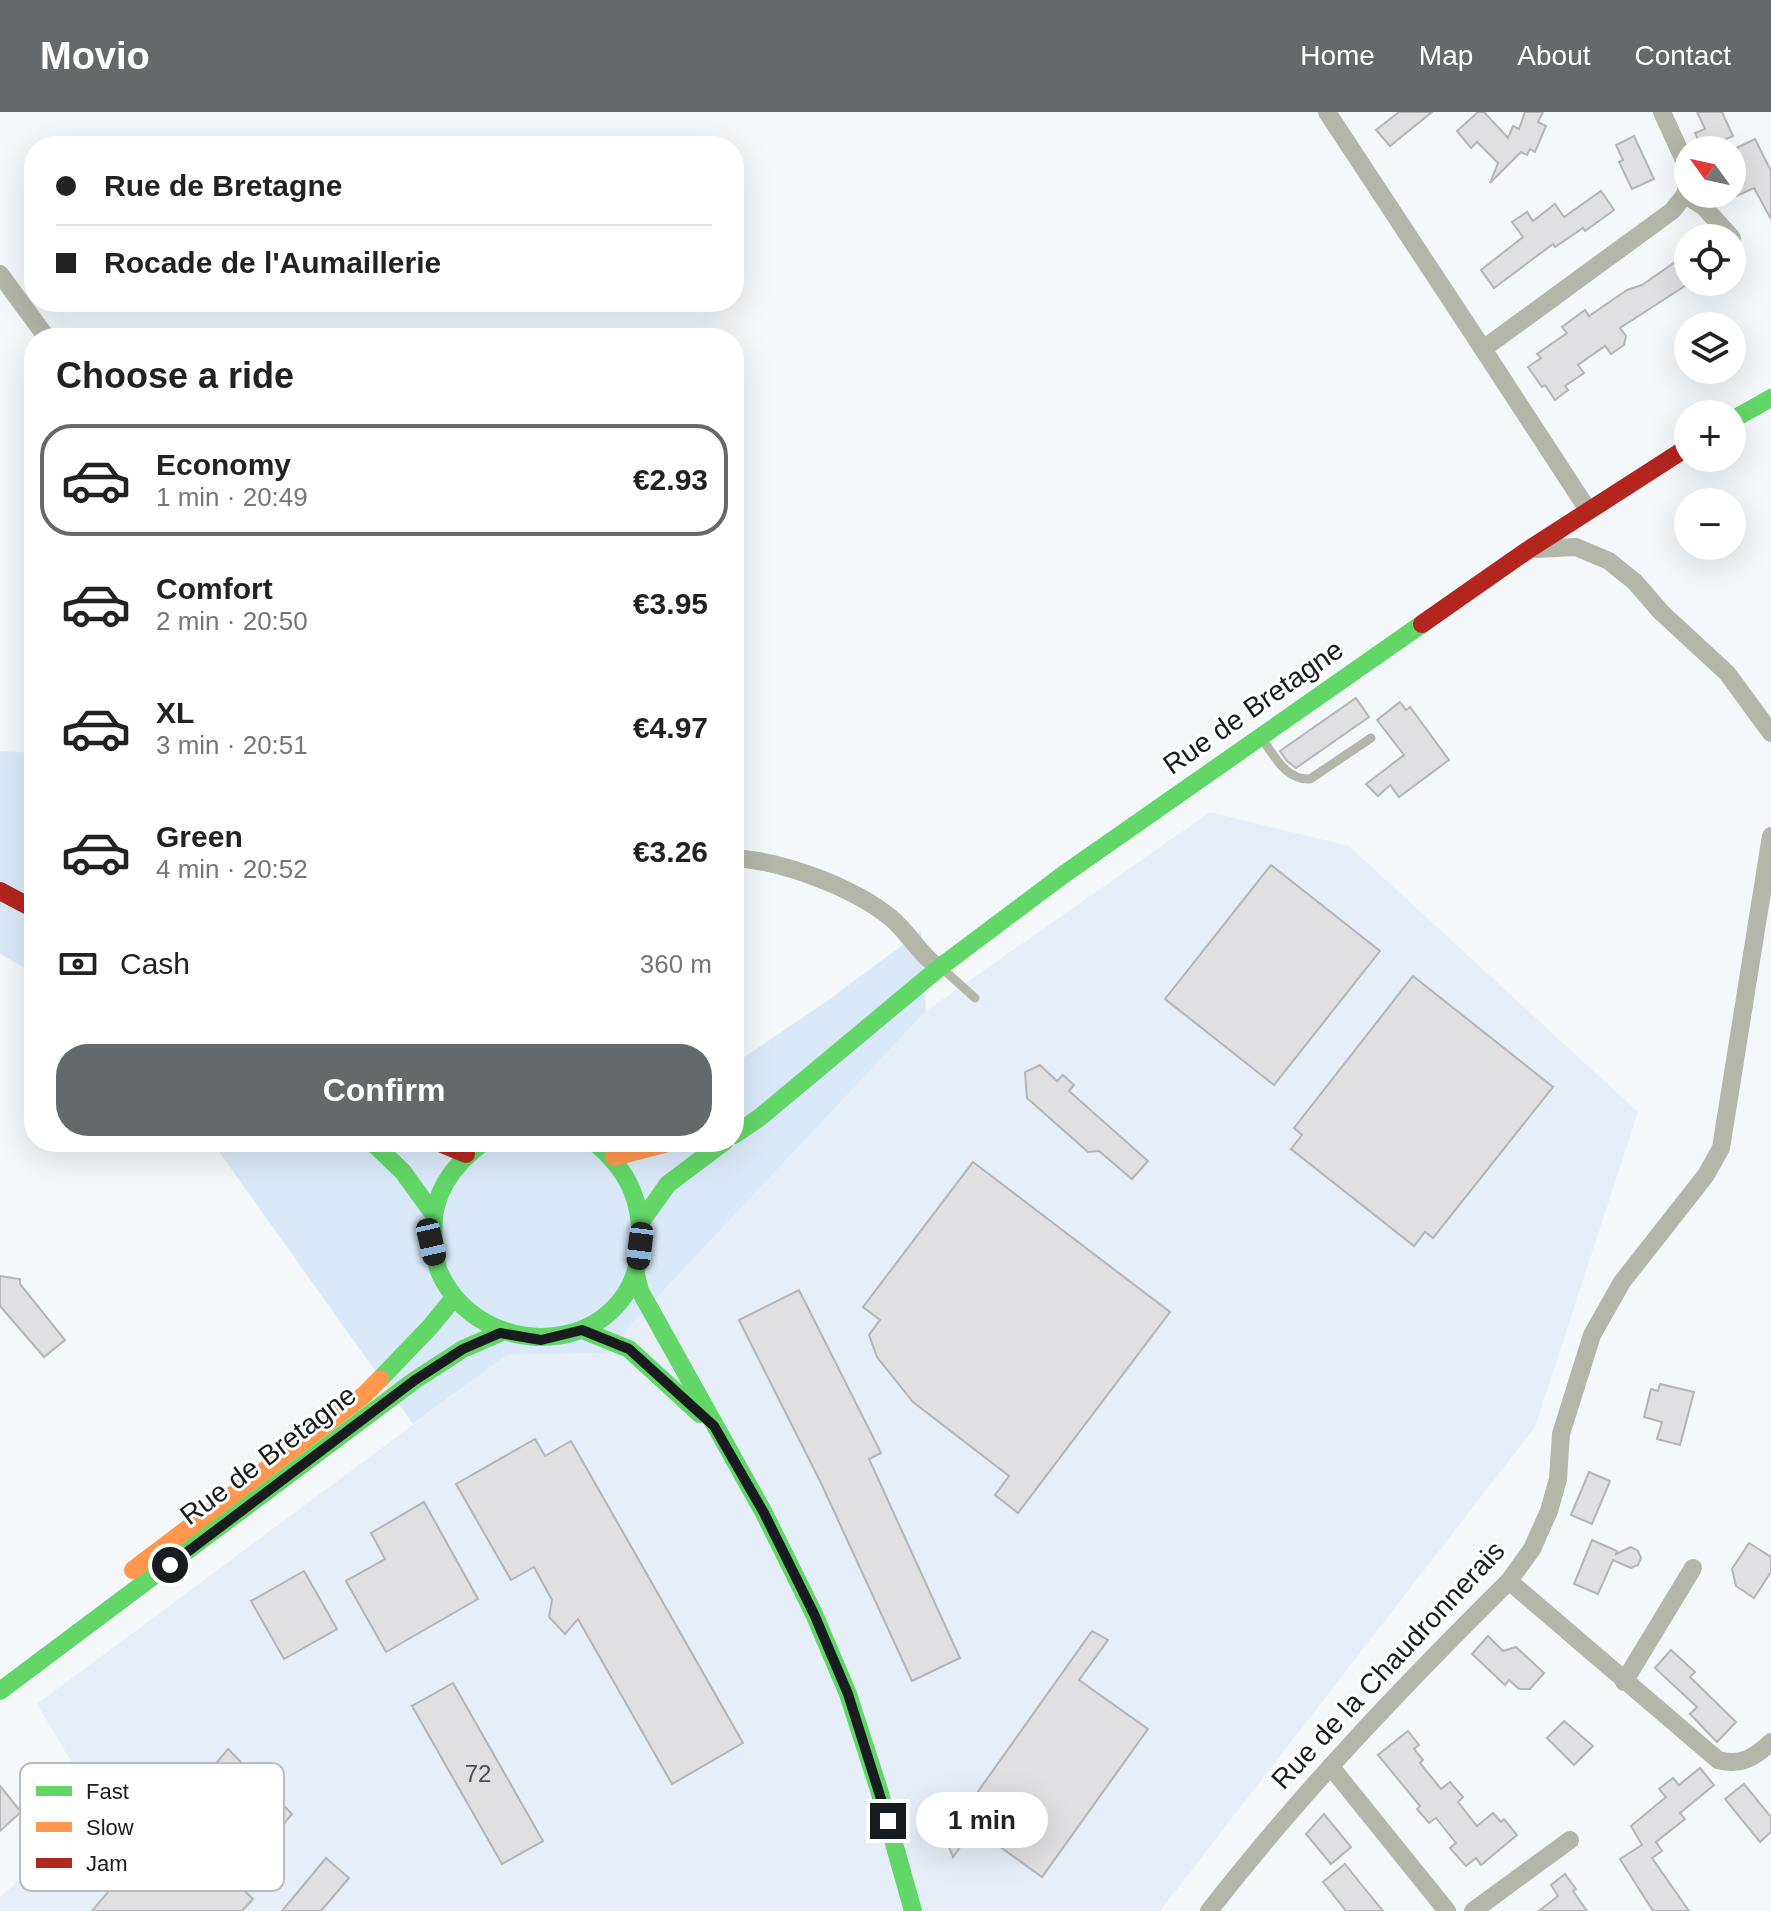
<!DOCTYPE html>
<html lang="en">
<head>
<meta charset="utf-8">
<style>
  :root { --surface:#fff; --page:#f6f6f6; --text:#222; --muted:#767676; --line:#e0e0e0; --accent:#66696c }
  body { margin:0; font-family:Helvetica,sans-serif; background:var(--page); color:var(--text); height:100vh; display:flex; flex-direction:column; font-size:30px; white-space:nowrap }
  * { box-sizing:border-box; margin:0 }
  p { font-size:26px; color:var(--muted) }
  .icon { flex:none; width:44px; height:44px; fill:none; stroke:currentColor; stroke-width:2; stroke-linecap:round; stroke-linejoin:round }
  .map { position:relative; flex:1; overflow:hidden }
  .panel { position:absolute; left:24px; top:216px; width:720px; height:824px; display:flex; flex-direction:column; background:var(--surface); border-radius:32px; box-shadow:0 8px 32px #0002 }
  .panel>* { flex:none }
  .banner { position:absolute; left:24px; top:24px; width:720px; height:176px; border-radius:32px; box-shadow:0 8px 32px #0002; display:grid; align-content:center; height:176px; padding:0 32px; background:var(--surface) }
  .needle { width:52px; rotate:303deg }
  .fabs { position:absolute; left:1674px; top:24px; display:grid; gap:16px }
  .fabs a { display:grid; place-items:center; width:72px; height:72px; border-radius:50%; background:var(--surface); box-shadow:0 8px 32px #0002; font-size:40px }
  .end { position:absolute; width:36px; height:36px; margin:-18px; border:10px solid #191c1f; background:#fff; box-shadow:0 0 0 4px #fff }
  .from { border-radius:50% }
  .bubble { position:absolute; height:56px; border-radius:28px; background:var(--surface); box-shadow:0 8px 32px #0002; font-size:26px; font-weight:600; line-height:56px; text-align:center }
  .car { position:absolute; width:24px; height:48px; margin:-24px -12px; border-radius:10px; box-shadow:0 0 6px 2px #0007; background:linear-gradient(#222 24%,#8ab4d8 0 40%,#222 0 76%,#8ab4d8 0 86%,#222 0) }
  .banner b { display:flex; align-items:center; gap:28px; height:76px; font-size:30px }
  .banner b+b { border-top:2px solid var(--line) }
  .banner i { width:20px; height:20px; background:var(--text) }
  ul { padding:0; list-style:none }
  li { display:flex; align-items:center; gap:24px; height:112px; margin:0 16px 12px; padding:0 16px; border:4px solid transparent; border-radius:32px }
  li div { flex:1 }
  li b { display:block; font-size:30px }
  li em { font-style:normal; font-weight:600 }
  li.active { border-color:var(--accent) }
  li>.icon { width:72px; height:72px; stroke-width:1.5 }
  h2 { padding:0 32px; font-size:36px; line-height:96px }
  .pay { display:flex; align-items:center; gap:20px; height:88px; padding:0 32px; font-size:30px }
  .pay p { margin-inline-start:auto }
  .primary-button { display:flex; gap:16px; margin-top:auto; padding:16px 32px }
  .primary-button a { flex:1; height:92px; border-radius:32px; background:var(--accent); color:#fff; font-size:32px; font-weight:600; line-height:92px; text-align:center }
  header { display:flex; align-items:center; gap:48px; box-sizing:border-box; height:112px; padding:0 40px; background:var(--accent); color:#fff }
  header strong { font-size:38px }
  nav { display:flex; gap:44px; margin-inline-start:auto; font-size:28px }
  .map>svg:first-child { display:block }
  .built { fill:#e6eef9 }
  .green { fill:#dae9f9 }
  .building { fill:#e0dfe1; stroke:#b5b4b6; stroke-width:2 }
  .lines { fill:none; stroke-linecap:round; stroke-linejoin:round }
  .lane { stroke:#b4b6a9; stroke-width:9 }
  .street { stroke:#b4b6a9; stroke-width:18 }
  .fast { stroke:#63d668; stroke-width:18 }
  .slow { stroke:#ff974d; stroke-width:18 }
  .jam { stroke:#b3261e; stroke-width:18 }
  .route { stroke:#191c1f; stroke-width:10 }
  .labels { text-anchor:middle; dominant-baseline:central; stroke-width:6; stroke-linejoin:round; paint-order:stroke }
  .number-label { font-size:24px; fill:#4b4d50 }
  .street-label { font-size:28px; fill:#191c1f; stroke:#fff }
  .key { fill:#fff; stroke:#babbbc; stroke-width:2 }
  .key-label { font-size:22px; fill:#191c1f }
</style>
</head>
<body>
<header>
<strong>Movio</strong>
<nav><a>Home</a><a>Map</a><a>About</a><a>Contact</a></nav>
</header>
<div class="map">
<svg width="1771" height="1799" viewBox="0 0 1771 1799">
  <rect width="100%" height="100%" fill="#f5f8fb"/>
  <polygon class="built" points="1210,700 1349,734 1638,1000 1535,1315 1160,1799 0,1799 0,1785 100,1698 37,1592 507,1243 605,1241 926,899"/>
  <g class="green">
    <polygon points="0,639 34,641 34,861 0,842"/>
    <polygon points="921,819 926,899 605,1241 507,1243 413,1312 212,1030 734,1030 734,952 827,889"/>
  </g>
  <g class="building">
    <polygon points="1399,0 1432,0 1390,34 1376,18"/>
    <polygon points="1478,0 1484,0 1508,26 1513,14 1519,17 1525,0 1543,0 1538,10 1546,14 1535,40 1530,37 1527,43 1521,40 1490,71 1498,51 1477,30 1471,36 1457,19"/>
    <polygon points="1697,0 1722,0 1733,24 1703,38 1695,21 1705,17"/>
    <polygon points="1634,24 1654,67 1632,77 1619,50 1623,48 1616,33"/>
    <polygon points="1755,27 1771,59 1771,107 1754,76 1732,86 1732,59 1740,55 1732,38"/>
    <polygon points="1601,79 1614,98 1585,119 1583,116 1555,135 1553,132 1494,176 1481,158 1523,125 1512,110 1527,100 1533,109 1555,92 1564,105"/>
    <polygon points="1688,141 1688,172 1620,216 1626,224 1624,233 1611,242 1605,234 1578,253 1584,261 1565,274 1568,278 1555,288 1545,273 1542,275 1528,255 1541,246 1537,242 1567,221 1562,215 1585,198 1589,204 1627,178 1642,173"/>
    <polygon points="1356,586 1369,605 1296,656 1287,649 1280,639"/>
    <polygon points="1400,590 1406,598 1410,595 1449,648 1399,685 1390,673 1378,684 1366,672 1404,643 1377,608"/>
    <polygon points="1271,753 1380,839 1274,973 1165,887"/>
    <polygon points="1413,864 1553,975 1433,1126 1425,1120 1414,1134 1291,1037 1302,1023 1294,1016"/>
    <polygon points="1040,953 1057,969 1063,963 1074,973 1069,979 1148,1049 1132,1067 1099,1039 1088,1040 1027,986 1025,960"/>
    <polygon points="973,1050 1170,1200 1018,1401 995,1383 1009,1364 913,1290 877,1245 869,1223 880,1208 863,1195"/>
    <polygon points="0,1164 20,1167 20,1172 65,1228 44,1245 0,1194"/>
    <polygon points="799,1178 881,1341 869,1347 960,1546 912,1569 821,1371 739,1208"/>
    <polygon points="1660,1272 1694,1280 1680,1333 1657,1327 1662,1310 1644,1305 1651,1277 1658,1279"/>
    <polygon points="535,1327 545,1344 571,1329 743,1631 672,1672 578,1507 565,1522 549,1505 552,1488 534,1455 511,1468 456,1372"/>
    <polygon points="1589,1360 1610,1369 1592,1412 1571,1403"/>
    <polygon points="424,1390 478,1487 386,1540 346,1469 385,1447 371,1421"/>
    <polygon points="1592,1428 1617,1439 1616,1442 1631,1435 1638,1439 1641,1446 1638,1453 1631,1456 1613,1448 1598,1482 1574,1472"/>
    <polygon points="1749,1431 1771,1445 1771,1460 1754,1486 1736,1474 1732,1457"/>
    <polygon points="304,1459 337,1517 284,1547 251,1489"/>
    <polygon points="1092,1519 1108,1528 1079,1568 1148,1617 1042,1765 974,1716 953,1745 945,1726"/>
    <polygon points="1488,1524 1503,1539 1516,1535 1544,1561 1530,1577 1519,1577 1509,1568 1505,1573 1472,1542"/>
    <polygon points="1671,1538 1695,1560 1690,1565 1736,1610 1717,1630 1690,1602 1697,1595 1655,1556"/>
    <polygon points="453,1571 543,1729 502,1752 412,1594"/>
    <polygon points="1564,1609 1593,1634 1574,1653 1547,1626"/>
    <polygon points="1408,1619 1419,1633 1414,1637 1423,1648 1420,1651 1441,1677 1450,1670 1463,1685 1458,1690 1477,1714 1493,1701 1501,1710 1504,1707 1517,1723 1481,1753 1476,1746 1466,1754 1450,1736 1456,1731 1436,1706 1429,1711 1417,1697 1420,1694 1378,1643"/>
    <polygon points="228,1637 292,1702 235,1770 253,1787 242,1799 92,1799"/>
    <polygon points="1700,1656 1714,1673 1680,1701 1685,1707 1656,1730 1662,1739 1652,1746 1689,1799 1653,1799 1620,1747 1642,1733 1631,1714 1666,1685 1659,1677 1673,1666 1679,1673"/>
    <polygon points="1744,1672 1771,1705 1771,1720 1760,1730 1725,1687"/>
    <polygon points="0,1674 21,1700 0,1719"/>
    <polygon points="1324,1702 1351,1735 1331,1752 1306,1722"/>
    <polygon points="326,1746 349,1766 321,1799 282,1799"/>
    <polygon points="1345,1752 1365,1777 1383,1799 1346,1799 1323,1770"/>
    <polygon points="1565,1762 1576,1777 1573,1779 1587,1799 1539,1799 1558,1784 1551,1773"/>
  </g>
  <g class="lines">
    <g class="lane">
      <path d="M 1262,627 C 1275,644 1285,668 1310,667 L 1371,626"/>
      <polyline points="945,859 975,886"/>
    </g>
    <g class="street">
      <polyline points="1327,0 1483,237"/>
      <polyline points="1662,0 1683,46 1688,66"/>
      <polyline points="1685,83 1704,95 1732,126"/>
      <polyline points="0,162 47,226"/>
      <polyline points="1588,398 1483,237 1672,99 1685,83 1688,68"/>
      <polyline points="1535,437 1576,435 1609,449 1635,470 1661,500 1727,561 1771,621"/>
      <path d="M 734,746 C 783,749 853,775 891,806 C 909,821 920,843 939,856"/>
      <path d="M 1509,1469 L 1718,1648 C 1741,1654 1754,1646 1771,1630"/>
      <polyline points="1624,1570 1693,1456"/>
      <polyline points="1331,1655 1447,1799"/>
      <path d="M 1209,1799 C 1300,1682 1403,1574 1509,1469 L 1532,1437 L 1549,1399 L 1558,1367 L 1561,1322 L 1592,1223 L 1622,1170 L 1706,1063 L 1721,1036 L 1771,724"/>
      <polyline points="1473,1799 1570,1728"/>
    </g>
    <g class="fast">
      <polyline points="1732,308 1771,286"/>
      <polyline points="734,1023 759,1006 939,856 1063,763 1422,512"/>
      <polyline points="372,1030 403,1060 432,1100"/>
      <path d="M 484,1030 C 451,1054 429,1085 434,1127 C 435,1137 435,1148 438,1157 C 478,1254 631,1247 640,1136 C 643,1090 629,1059 594,1030"/>
      <polyline points="643,1107 668,1072 724,1030"/>
      <polyline points="636,1162 640,1179 764,1401 814,1502 848,1582 879,1678 913,1799"/>
      <polyline points="582,1218 629,1237 700,1302"/>
      <polyline points="380,1267 430,1215 453,1187"/>
      <polyline points="0,1579 415,1268 463,1237 500,1221"/>
    </g>
    <g class="slow">
      <polyline points="614,1045 672,1030"/>
      <polyline points="133,1458 363,1284 380,1267"/>
    </g>
    <g class="jam">
      <polyline points="1422,512 1528,438 1688,335"/>
      <polyline points="0,779 34,797"/>
      <polyline points="437,1030 466,1042"/>
    </g>
  </g>
  <g class="lines">
    <polyline class="route" points="170,1453 415,1268 463,1237 500,1221 541,1228 582,1218 629,1237 714,1314 764,1401 814,1502 848,1582 888,1709"/>
  </g>
  <g class="labels">
    <g class="number-label">
      <text x="478" y="1661">72</text>
    </g>
    <g class="street-label">
      <text transform="translate(1253 595) rotate(-35)">Rue de Bretagne</text>
      <text transform="translate(268 1343) rotate(-37)">Rue de Bretagne</text>
      <text transform="translate(1388 1553) rotate(-47)">Rue de la Chaudronnerais</text>
    </g>
  </g>
  <rect x="20" y="1651" width="264" height="128" rx="12" class="key"/>
  <rect x="36" y="1674" width="36" height="10" fill="#63d668"/>
  <rect x="36" y="1710" width="36" height="10" fill="#ff974d"/>
  <rect x="36" y="1746" width="36" height="10" fill="#b3261e"/>
  <g class="key-label">
    <text x="86" y="1687">Fast</text>
    <text x="86" y="1723">Slow</text>
    <text x="86" y="1759">Jam</text>
  </g>
</svg>
<div class="fabs">
<a><svg class="needle" viewBox="-14 -14 28 28"><path d="M0-13l5 13h-10z" fill="#e53935"/><path d="M0 13l5-13h-10z" fill="#767676"/></svg></a>
<a><svg class="icon" aria-label="locate" viewBox="0 0 24 24"><circle cx="12" cy="12" r="6"/><path d="M12 2v4M12 18v4M2 12h4M18 12h4"/></svg></a>
<a><svg class="icon" aria-label="layers" viewBox="0 0 24 24"><path d="M12 4l9 5-9 5-9-5zM3 14l9 5 9-5"/></svg></a>
<a>+</a>
<a>−</a>
</div>
<i class="end from" style="left:170px;top:1453px"></i>
<i class="end" style="left:888px;top:1709px"></i>
<div class="bubble" style="left:916px;top:1680px;width:132px">1 min</div>
<i class="car" style="left:431px;top:1130px;rotate:167deg"></i>
<i class="car" style="left:640px;top:1134px;rotate:187deg"></i>
<div class="banner">
<b><i class="from"></i>Rue de Bretagne</b>
<b><i></i>Rocade de l'Aumaillerie</b>
</div>
<section class="panel">
<h2>Choose a ride</h2>
<ul>
<li class="active"><svg class="icon" aria-label="car" viewBox="0 0 24 24"><path d="M5 17H2v-5l4-1 3-4h7l3 4 3 1v5h-3M9 17h6M6 11h13"/><circle cx="7" cy="17" r="2"/><circle cx="17" cy="17" r="2"/></svg><div><b>Economy</b><p>1 min · 20:49</p></div><em>€2.93</em></li>
<li><svg class="icon" aria-label="car" viewBox="0 0 24 24"><path d="M5 17H2v-5l4-1 3-4h7l3 4 3 1v5h-3M9 17h6M6 11h13"/><circle cx="7" cy="17" r="2"/><circle cx="17" cy="17" r="2"/></svg><div><b>Comfort</b><p>2 min · 20:50</p></div><em>€3.95</em></li>
<li><svg class="icon" aria-label="car" viewBox="0 0 24 24"><path d="M5 17H2v-5l4-1 3-4h7l3 4 3 1v5h-3M9 17h6M6 11h13"/><circle cx="7" cy="17" r="2"/><circle cx="17" cy="17" r="2"/></svg><div><b>XL</b><p>3 min · 20:51</p></div><em>€4.97</em></li>
<li><svg class="icon" aria-label="car" viewBox="0 0 24 24"><path d="M5 17H2v-5l4-1 3-4h7l3 4 3 1v5h-3M9 17h6M6 11h13"/><circle cx="7" cy="17" r="2"/><circle cx="17" cy="17" r="2"/></svg><div><b>Green</b><p>4 min · 20:52</p></div><em>€3.26</em></li>
</ul>
<div class="pay"><svg class="icon" aria-label="cash" viewBox="0 0 24 24"><path d="M3 7h18v10H3z"/><circle cx="12" cy="12" r="2"/></svg>Cash<p>360 m</p></div>
<div class="primary-button"><a>Confirm</a></div>
</section>
</div>
</body>
</html>
